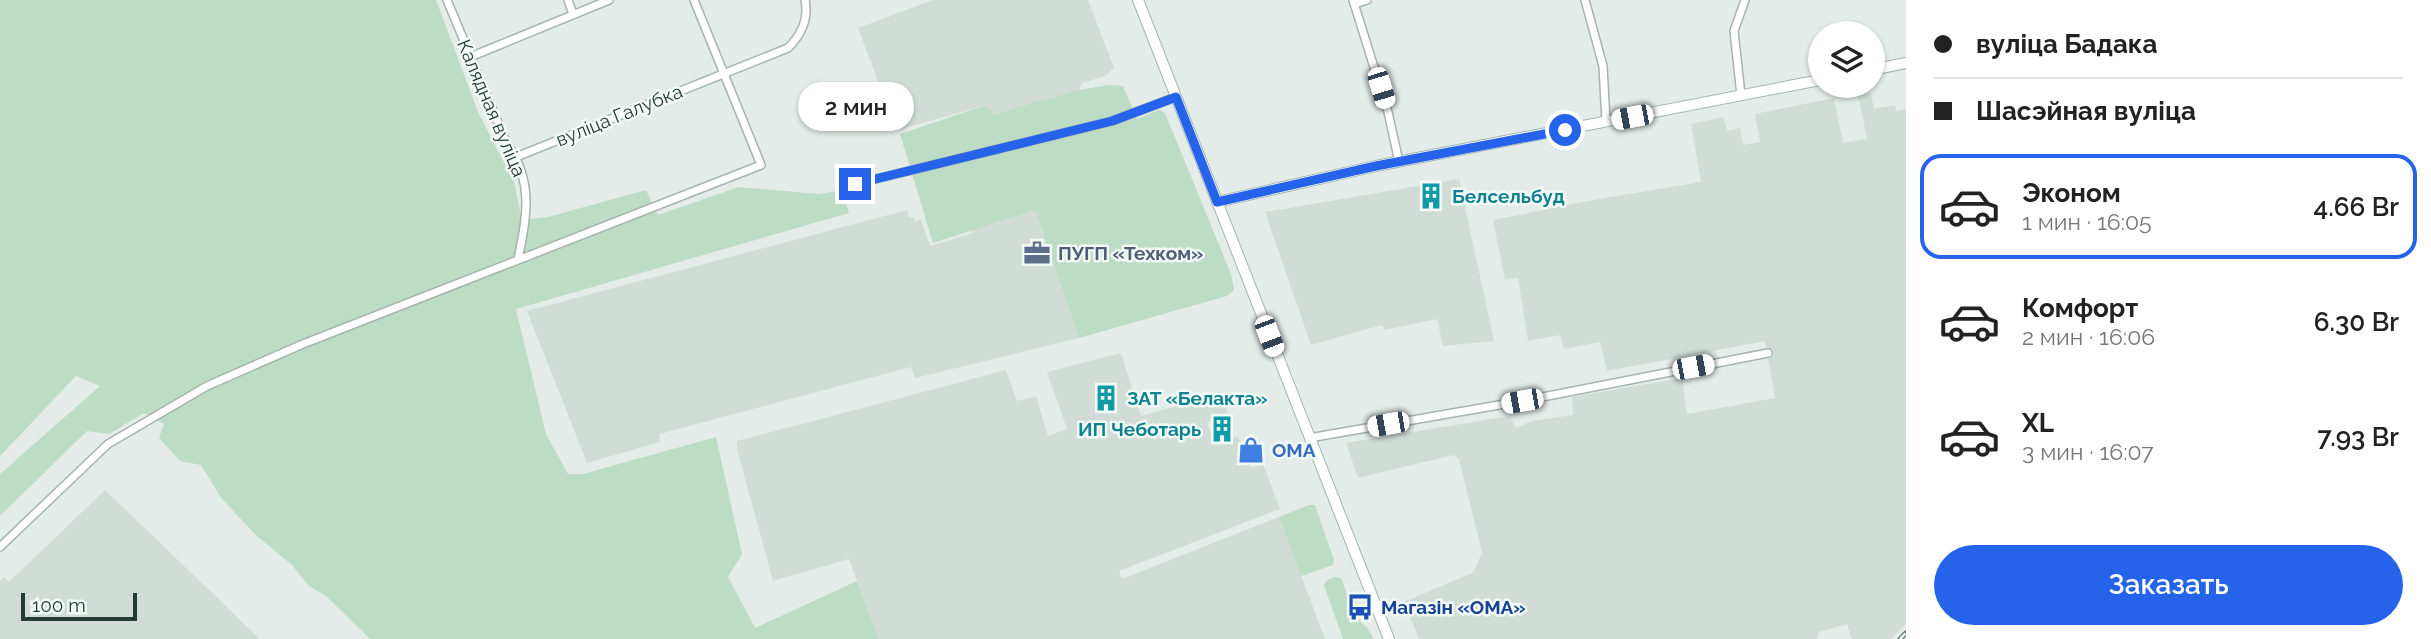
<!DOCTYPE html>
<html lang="ru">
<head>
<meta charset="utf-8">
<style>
  :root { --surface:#fff; --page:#f6f6f6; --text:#222; --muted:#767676; --line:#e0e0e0; --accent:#2563eb }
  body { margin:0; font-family:Raleway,sans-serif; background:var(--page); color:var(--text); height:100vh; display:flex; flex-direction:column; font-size:26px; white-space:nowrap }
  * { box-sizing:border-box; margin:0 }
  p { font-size:23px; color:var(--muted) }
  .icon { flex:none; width:38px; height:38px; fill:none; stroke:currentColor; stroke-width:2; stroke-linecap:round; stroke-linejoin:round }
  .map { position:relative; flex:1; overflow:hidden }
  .side { display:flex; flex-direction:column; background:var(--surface); width:525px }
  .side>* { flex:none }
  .banner { display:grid; align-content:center; height:154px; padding:0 28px; background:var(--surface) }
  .controls { position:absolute; left:1808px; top:21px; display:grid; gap:14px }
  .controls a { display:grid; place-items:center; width:77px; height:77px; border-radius:50%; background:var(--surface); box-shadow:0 2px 5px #0004; font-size:35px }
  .scale { position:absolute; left:21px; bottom:18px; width:116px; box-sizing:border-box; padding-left:7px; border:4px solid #233c36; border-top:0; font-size:19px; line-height:24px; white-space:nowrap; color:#233c36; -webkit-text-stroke:5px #f3f9f6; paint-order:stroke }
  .end { position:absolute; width:32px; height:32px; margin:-16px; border:9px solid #2563eb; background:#fff; box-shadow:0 0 0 4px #fff }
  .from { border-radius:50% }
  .bubble { position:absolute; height:49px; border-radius:24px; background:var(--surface); box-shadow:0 2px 5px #0004; font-size:23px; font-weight:600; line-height:49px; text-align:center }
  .car { position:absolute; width:21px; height:42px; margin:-21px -10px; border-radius:9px; box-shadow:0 0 5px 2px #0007; background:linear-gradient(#fff 24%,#345 0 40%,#fff 0 76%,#345 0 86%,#fff 0) }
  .banner b { display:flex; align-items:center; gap:24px; height:66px; font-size:26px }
  .banner b+b { border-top:2px solid var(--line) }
  .banner i { width:18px; height:18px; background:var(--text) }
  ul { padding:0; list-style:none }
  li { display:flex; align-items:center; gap:21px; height:105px; margin:0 14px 10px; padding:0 14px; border:4px solid transparent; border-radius:21px }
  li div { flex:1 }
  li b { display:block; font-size:26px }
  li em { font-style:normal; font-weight:600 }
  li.active { border-color:var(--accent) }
  li>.icon { width:63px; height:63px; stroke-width:1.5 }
  .button { display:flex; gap:14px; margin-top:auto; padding:14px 28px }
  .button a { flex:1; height:80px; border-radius:42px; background:var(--accent); color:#fff; font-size:28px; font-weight:600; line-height:80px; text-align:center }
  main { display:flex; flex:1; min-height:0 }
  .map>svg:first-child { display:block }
  .built { fill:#d1dcd7 }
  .green { fill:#bcdcc5 }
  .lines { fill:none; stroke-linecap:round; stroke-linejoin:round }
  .street-casing { stroke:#a6b4af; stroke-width:10 }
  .secondary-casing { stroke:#a1b7b0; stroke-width:12 }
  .street { stroke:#fff; stroke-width:7 }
  .secondary { stroke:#fff; stroke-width:10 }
  .rail-casing { stroke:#5e7871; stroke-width:5 }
  .rail { stroke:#f3f9f6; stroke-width:2.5; stroke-dasharray:8; stroke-linecap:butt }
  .route { stroke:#2563eb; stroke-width:9 }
  .labels { text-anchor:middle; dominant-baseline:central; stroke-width:5; stroke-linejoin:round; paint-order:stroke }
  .street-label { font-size:19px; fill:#233c36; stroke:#f3f9f6 }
  .culture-label { font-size:19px; font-weight:bold; fill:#0d838f; stroke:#f3f9f6; text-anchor:start }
  .service-label { font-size:19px; font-weight:bold; fill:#4e5e75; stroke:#f3f9f6; text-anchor:start }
  .shop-label { font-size:19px; font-weight:bold; fill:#366cbe; stroke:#f3f9f6; text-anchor:start }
  .transit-label { font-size:19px; font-weight:bold; fill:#164399; stroke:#f3f9f6; text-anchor:start }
</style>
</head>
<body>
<main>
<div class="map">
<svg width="1906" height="639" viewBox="0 0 1906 639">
  <rect width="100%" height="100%" fill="#e3ece8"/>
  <g class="built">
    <polygon points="933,0 1088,0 1114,68 1105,76 1082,83 1079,90 1054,99 992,115 986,105 902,129 895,125 858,28"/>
    <polygon points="1871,93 1874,109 1895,105 1896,111 1906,109 1906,624 1891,639 1852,639 1847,624 1819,632 1817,639 1419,639 1404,602 1474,572 1482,552 1459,459 1453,455 1358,478 1346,443 1510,416 1516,428 1532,421 1573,415 1572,397 1682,378 1687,414 1775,398 1765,341 1607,371 1600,342 1564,349 1560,335 1528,341 1518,278 1505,280 1493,220 1593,200 1701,182 1691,124 1723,117 1727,131 1740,128 1743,145 1760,142 1755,114 1834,98 1843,143 1867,139 1858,94"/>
    <polygon points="1459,179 1494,341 1443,346 1437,319 1384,330 1382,325 1311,345 1265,212"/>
    <polygon points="907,210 909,217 913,217 915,221 921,220 930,246 973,233 972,230 1035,210 1079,338 915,378 911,367 659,434 660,442 587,463 527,311"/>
    <polygon points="1121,353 1141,416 1220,393 1229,415 1207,423 1213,439 1225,435 1227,440 1238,436 1251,468 1263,464 1280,509 1119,571 1122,579 1279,517 1325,639 879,639 849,559 773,581 737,449 737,441 1006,370 1017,401 1036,396 1048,436 1067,429 1047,372"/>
    <polygon points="105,490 260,639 0,639 0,581 4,577 9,582"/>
  </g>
  <g class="green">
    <polygon points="0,0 436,0 478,112 514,182 522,220 548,217 646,190 658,215 739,187 819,194 842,190 849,213 516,309 546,434 568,474 583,474 716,437 742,554 728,577 755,628 857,581 879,639 370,639 326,596 309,586 292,565 257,536 221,498 201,465 180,461 159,438 164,424 144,413 109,434 87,431 0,516 0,474 100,386 76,376 0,456"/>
    <polygon points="1109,85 1123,86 1137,119 1159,110 1165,113 1231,274 1234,290 1227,296 1079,338 1035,210 933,243 900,134 986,105 993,115 1079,90"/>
    <polygon points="1309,505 1315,505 1334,560 1333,565 1301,576 1279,517"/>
    <polygon points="1334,577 1341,578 1355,616 1367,628 1374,639 1343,639 1324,585 1326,581"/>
  </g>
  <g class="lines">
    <g class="street-casing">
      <g id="street">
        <path d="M 447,0 L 507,144 C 534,181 527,218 518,259"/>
        <polyline points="568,0 573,14"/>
        <polyline points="1353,0 1388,112 1399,162"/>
        <polyline points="1585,0 1603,66 1606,122"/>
        <polyline points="1354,4 1367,0"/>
        <polyline points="470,57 609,0"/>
        <polyline points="1741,95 1734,31 1745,0"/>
        <path d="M 516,157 L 788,48 C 801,35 809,19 805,0"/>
        <polyline points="855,184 1112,121 1176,97"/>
        <polyline points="1309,438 1522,401 1768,353"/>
        <polyline points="0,547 108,444 207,386 303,344 761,165 694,0"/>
      </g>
    </g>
    <g class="secondary-casing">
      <g id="secondary">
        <polyline points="1138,0 1389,639"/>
        <polyline points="1872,70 1906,63"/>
        <polyline points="1217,202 1376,166 1820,80"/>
      </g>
    </g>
    <use href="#street" class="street"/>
    <use href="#secondary" class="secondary"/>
    <g class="rail-casing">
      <polyline id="rail" points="1900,639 1906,633"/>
    </g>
    <use href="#rail" class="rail"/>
  </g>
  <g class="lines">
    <polyline class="route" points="855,184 1112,121 1176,97 1217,202 1376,166 1565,130"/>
  </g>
  <defs>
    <g id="building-bare" transform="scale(2.1)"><path d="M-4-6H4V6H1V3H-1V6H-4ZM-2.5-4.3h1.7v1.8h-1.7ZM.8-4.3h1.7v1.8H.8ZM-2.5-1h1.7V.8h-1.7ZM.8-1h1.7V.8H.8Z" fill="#0f9aa8" stroke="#f3f9f6" stroke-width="2.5" paint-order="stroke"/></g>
    <g id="office-bare" transform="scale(2.1)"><path d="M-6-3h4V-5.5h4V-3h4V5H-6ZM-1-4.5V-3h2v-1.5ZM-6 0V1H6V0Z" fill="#5c6f8a" stroke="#f3f9f6" stroke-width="2.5" paint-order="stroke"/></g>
    <g id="shop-bare" transform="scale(2.1)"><path d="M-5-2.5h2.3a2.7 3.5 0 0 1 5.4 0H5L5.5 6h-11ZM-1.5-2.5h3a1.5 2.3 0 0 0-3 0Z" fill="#3f7fe0" stroke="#f3f9f6" stroke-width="2.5" paint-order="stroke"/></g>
    <g id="bus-bare" transform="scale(2.1)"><path d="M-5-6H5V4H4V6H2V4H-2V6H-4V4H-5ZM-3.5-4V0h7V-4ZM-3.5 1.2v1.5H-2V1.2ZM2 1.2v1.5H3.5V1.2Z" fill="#1a4fb4" stroke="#f3f9f6" stroke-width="2.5" paint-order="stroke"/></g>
  </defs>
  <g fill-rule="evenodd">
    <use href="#building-bare" x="1431" y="196"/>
    <use href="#office-bare" x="1037" y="253"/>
    <use href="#building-bare" x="1106" y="398"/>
    <use href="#building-bare" x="1222" y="429"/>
    <use href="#shop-bare" x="1251" y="450"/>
    <use href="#bus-bare" x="1360" y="607"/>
  </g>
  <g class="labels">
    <g class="street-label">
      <text transform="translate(492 108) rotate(67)">Калядная вуліца</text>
      <text transform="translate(619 115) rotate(-22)">вуліца Галубка</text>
    </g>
    <g class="culture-label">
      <text x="1452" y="196">Белсельбуд</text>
      <text x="1127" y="398">ЗАТ «Белакта»</text>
      <text x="1201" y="429" text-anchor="end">ИП Чеботарь</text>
    </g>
    <g class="service-label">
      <text x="1058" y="253">ПУГП «Техком»</text>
    </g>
    <g class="shop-label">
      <text x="1272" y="450">ОМА</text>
    </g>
    <g class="transit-label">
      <text x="1381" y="607">Магазін «ОМА»</text>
    </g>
  </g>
</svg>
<div class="controls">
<a><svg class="icon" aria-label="layers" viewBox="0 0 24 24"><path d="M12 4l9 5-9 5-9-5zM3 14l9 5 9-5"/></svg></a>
</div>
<div class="scale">100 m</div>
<i class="end from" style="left:1565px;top:130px"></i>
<i class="end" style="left:855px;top:184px"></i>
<div class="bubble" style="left:798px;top:82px;width:116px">2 мин</div>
<i class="car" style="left:1381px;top:88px;rotate:163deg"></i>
<i class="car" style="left:1632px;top:117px;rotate:259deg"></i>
<i class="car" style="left:1269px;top:336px;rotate:159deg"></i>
<i class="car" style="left:1693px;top:367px;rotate:79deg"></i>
<i class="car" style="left:1522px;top:401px;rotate:260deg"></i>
<i class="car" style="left:1388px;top:424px;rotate:260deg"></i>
</div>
<section class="side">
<div class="banner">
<b><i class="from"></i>вуліца Бадака</b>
<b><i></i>Шасэйная вуліца</b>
</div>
<ul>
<li class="active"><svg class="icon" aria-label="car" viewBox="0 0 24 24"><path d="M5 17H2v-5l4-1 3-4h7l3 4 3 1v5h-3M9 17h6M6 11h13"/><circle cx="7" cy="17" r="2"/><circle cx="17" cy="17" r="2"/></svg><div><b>Эконом</b><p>1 мин · 16:05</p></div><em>4.66 Br</em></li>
<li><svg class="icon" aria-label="car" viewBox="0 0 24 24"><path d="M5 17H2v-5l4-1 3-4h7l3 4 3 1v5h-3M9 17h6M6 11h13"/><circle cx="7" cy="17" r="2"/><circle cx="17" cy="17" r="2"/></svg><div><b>Комфорт</b><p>2 мин · 16:06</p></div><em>6.30 Br</em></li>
<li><svg class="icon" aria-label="car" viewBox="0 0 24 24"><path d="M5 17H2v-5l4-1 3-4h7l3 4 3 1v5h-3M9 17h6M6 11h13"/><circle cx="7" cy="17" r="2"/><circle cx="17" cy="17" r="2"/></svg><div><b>XL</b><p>3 мин · 16:07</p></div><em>7.93 Br</em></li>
</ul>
<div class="button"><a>Заказать</a></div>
</section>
</main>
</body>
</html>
